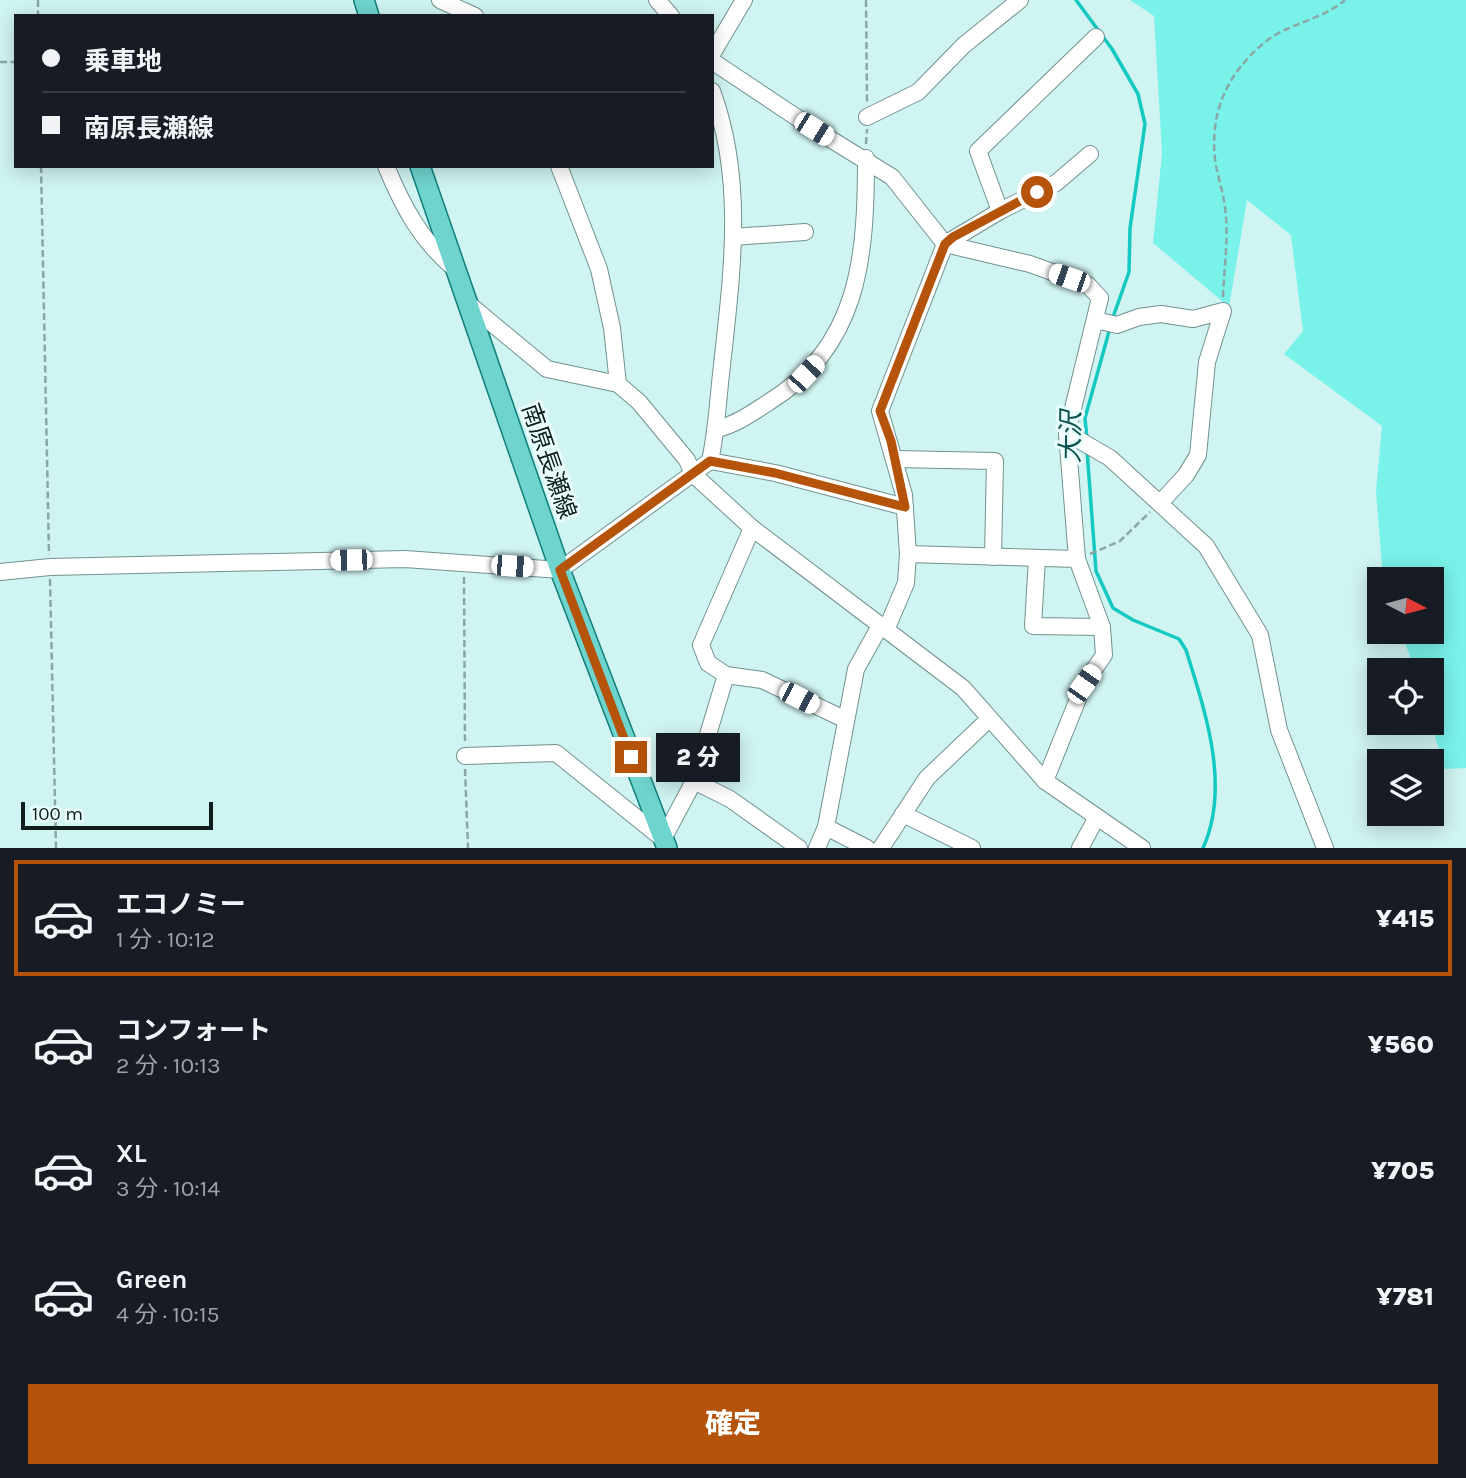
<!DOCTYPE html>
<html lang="ja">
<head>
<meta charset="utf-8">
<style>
  :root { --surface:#171b24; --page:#242831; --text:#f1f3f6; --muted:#9ea1a6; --line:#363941; --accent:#b45309 }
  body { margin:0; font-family:Karla,"Noto Sans JP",sans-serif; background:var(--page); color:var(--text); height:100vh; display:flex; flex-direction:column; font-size:26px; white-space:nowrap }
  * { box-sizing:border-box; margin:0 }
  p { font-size:23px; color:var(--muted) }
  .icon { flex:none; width:38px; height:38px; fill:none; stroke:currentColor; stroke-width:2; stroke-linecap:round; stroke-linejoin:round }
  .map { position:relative; height:848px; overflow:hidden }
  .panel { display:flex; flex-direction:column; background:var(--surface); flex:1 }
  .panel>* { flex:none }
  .top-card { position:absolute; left:14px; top:14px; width:700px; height:154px; border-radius:0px; box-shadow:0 4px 18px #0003; display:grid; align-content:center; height:154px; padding:0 28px; background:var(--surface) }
  .needle { width:46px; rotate:96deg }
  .buttons { position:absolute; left:1367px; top:567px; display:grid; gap:14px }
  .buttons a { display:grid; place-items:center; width:77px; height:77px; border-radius:0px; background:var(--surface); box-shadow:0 4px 18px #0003; font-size:35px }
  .scale { position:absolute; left:21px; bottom:18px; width:192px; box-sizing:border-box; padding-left:7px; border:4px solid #0f1d1c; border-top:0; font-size:19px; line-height:24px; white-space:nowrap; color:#0f1d1c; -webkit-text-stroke:5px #e9fefc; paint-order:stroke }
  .end { position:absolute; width:32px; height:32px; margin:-16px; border:9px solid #b45309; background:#fff; box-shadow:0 0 0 4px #fff }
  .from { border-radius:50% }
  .bubble { position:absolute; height:49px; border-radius:0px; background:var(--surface); box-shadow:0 4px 18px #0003; font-size:23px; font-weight:800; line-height:49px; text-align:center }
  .car { position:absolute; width:21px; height:42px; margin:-21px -10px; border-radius:9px; box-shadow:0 0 5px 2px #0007; background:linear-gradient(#fff 24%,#345 0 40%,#fff 0 76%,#345 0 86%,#fff 0) }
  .top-card b { display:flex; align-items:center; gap:24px; height:66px; font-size:26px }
  .top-card b+b { border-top:2px solid var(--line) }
  .top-card i { width:18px; height:18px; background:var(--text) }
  ul { padding:12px 0 0; list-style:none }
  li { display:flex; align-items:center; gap:21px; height:116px; margin:0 14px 10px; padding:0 14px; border:4px solid transparent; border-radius:0px }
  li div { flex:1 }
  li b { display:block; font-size:26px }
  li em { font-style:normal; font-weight:800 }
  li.on { border-color:var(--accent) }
  li>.icon { width:63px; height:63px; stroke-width:1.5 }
  .action { display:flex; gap:14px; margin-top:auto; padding:14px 28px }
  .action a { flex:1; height:80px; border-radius:0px; background:var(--accent); color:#fff; font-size:28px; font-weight:800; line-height:80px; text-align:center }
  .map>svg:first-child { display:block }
  .green { fill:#79f2ea }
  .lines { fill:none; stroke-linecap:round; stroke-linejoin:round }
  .stream { stroke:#14c9c1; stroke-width:3.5 }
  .minor-casing { stroke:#719290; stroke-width:18 }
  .major-casing { stroke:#0f807b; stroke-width:22 }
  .path { stroke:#8ba7a5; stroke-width:2.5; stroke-dasharray:7 3.5; stroke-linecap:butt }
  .minor { stroke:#fff; stroke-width:16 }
  .major { stroke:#6fd3ce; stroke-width:19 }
  .route { stroke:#b45309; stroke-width:9 }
  .labels { text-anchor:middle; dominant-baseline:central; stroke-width:6; stroke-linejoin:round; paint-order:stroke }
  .street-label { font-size:24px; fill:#0f1d1c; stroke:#e9fefc }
  .water-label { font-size:26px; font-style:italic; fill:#0a4f4b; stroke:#e9fefc }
</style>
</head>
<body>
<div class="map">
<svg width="1466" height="848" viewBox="0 0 1466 848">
  <rect width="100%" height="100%" fill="#d0f4f1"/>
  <polygon class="green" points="1130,0 1466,0 1466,768 1445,769 1431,723 1432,670 1415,670 1401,632 1432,632 1432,579 1383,579 1376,491 1382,426 1284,354 1303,331 1291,235 1247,200 1229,307 1153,243 1162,153 1154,16"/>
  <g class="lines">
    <g class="stream">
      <polyline points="1076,0 1112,49 1138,94 1145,124 1130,228 1129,272 1112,320"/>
      <polyline points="1087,439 1085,418 1110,328"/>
      <path d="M 1087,450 L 1096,571 L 1113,608 L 1133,620 L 1179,639 L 1186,650 C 1205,711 1231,786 1203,848"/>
    </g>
    <g class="minor-casing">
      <g id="minor">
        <polyline points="440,0 475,16"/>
        <polyline points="657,0 671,16"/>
        <polyline points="712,54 744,0"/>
        <polyline points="712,61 814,129 892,177 945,244 1030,264 1088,285 1100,298 1067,433 1077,559 1102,627 1104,655 1084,684 1045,781"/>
        <polyline points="867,117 918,92 964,45 1020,0"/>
        <path d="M 386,166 C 403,207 421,241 455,269"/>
        <polyline points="559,166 599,269 612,328 618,384"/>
        <polyline points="1000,211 978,151 1096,37"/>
        <polyline points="733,237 805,232"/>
        <polyline points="471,306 547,369 618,384 639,402 687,460 693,474 752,528 963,688 1045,781 1142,848"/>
        <polyline points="1095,320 1117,325 1139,317 1161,314 1193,319 1223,311 1207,362 1198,455 1186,475 1160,503"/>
        <path d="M 717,429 C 737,424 752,413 769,402 C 860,346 866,256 866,158"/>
        <polyline points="1067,433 1110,458 1206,546 1260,635 1279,730 1325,848"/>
        <polyline points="895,459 995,461 993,557"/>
        <polyline points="710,461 775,473 905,507"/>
        <polyline points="752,528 701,645 708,663 726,675 762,680 844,719"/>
        <polyline points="908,554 1077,559"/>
        <polyline points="1037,558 1033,626 1102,627"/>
        <path d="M 0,572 L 50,567 L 405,559 L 560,570 L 710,461 C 717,429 718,398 722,365 C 732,273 745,180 712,91"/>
        <polyline points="886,630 906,583 908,554 904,495 880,411 945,244 1000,211 1056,183 1090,154"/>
        <polyline points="726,675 694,781 730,799 799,848"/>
        <polyline points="465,756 556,753 663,839 694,781"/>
        <polyline points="903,814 972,848"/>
        <polyline points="826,827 867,848"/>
        <polyline points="817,848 826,827 856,669 880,626"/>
        <polyline points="881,848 927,778 989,719"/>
        <polyline points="1080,848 1097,817"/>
      </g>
    </g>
    <g class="major-casing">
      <g id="major">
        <polyline points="364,0 369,16"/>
        <polyline points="420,166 560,570 667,848"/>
      </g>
    </g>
    <g class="path">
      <polyline points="38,0 38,16"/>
      <polyline points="866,0 867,102"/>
      <polyline points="0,62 16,62"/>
      <polyline points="866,144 867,129"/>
      <polyline points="41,166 49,555"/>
      <path d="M 1223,297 C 1224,267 1229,237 1225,207 C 1223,191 1217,175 1215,159 C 1210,111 1227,74 1265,42 C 1289,23 1322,20 1345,0"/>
      <polyline points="1090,554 1120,541 1150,512"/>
      <polyline points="464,577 465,741"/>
      <polyline points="50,579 56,848"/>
      <polyline points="465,769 468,848"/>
    </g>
    <use href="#minor" class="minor"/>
    <use href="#major" class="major"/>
  </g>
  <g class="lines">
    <polyline class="route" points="631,757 560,570 710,461 775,473 905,507 891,441 880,411 945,244 953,237 1037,192"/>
  </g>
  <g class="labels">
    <g class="street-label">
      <text transform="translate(549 461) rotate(71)">南原長瀬線</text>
    </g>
    <g class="water-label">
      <text transform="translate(1071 437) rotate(-89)">大沢</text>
    </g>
  </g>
</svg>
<div class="buttons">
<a><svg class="needle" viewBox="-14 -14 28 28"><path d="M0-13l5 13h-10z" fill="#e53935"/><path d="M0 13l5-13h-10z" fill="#9ea1a6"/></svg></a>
<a><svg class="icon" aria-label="locate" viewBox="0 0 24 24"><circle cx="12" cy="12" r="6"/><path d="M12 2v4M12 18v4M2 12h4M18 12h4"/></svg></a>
<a><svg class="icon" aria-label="layers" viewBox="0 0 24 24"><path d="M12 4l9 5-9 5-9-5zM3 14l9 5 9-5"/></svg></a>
</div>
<div class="scale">100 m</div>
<i class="end from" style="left:1037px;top:192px"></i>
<i class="end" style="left:631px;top:757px"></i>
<div class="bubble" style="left:656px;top:733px;width:84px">2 分</div>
<i class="car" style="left:814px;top:129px;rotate:122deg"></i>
<i class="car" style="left:1069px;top:278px;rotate:289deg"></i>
<i class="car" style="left:806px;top:374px;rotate:43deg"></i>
<i class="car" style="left:351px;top:560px;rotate:269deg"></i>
<i class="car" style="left:512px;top:566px;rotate:94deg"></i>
<i class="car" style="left:1084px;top:684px;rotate:35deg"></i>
<i class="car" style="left:799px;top:698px;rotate:117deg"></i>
<div class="top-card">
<b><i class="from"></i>乗車地</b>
<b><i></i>南原長瀬線</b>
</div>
</div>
<section class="panel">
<ul>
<li class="on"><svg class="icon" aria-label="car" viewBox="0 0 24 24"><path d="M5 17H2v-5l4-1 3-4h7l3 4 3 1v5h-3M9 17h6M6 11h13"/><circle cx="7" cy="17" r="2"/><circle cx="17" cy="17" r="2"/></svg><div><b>エコノミー</b><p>1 分 · 10:12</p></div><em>¥415</em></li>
<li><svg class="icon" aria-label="car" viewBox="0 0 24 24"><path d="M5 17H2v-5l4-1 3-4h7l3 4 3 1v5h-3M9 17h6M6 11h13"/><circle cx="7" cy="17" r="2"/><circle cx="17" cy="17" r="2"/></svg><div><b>コンフォート</b><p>2 分 · 10:13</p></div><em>¥560</em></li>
<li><svg class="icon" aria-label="car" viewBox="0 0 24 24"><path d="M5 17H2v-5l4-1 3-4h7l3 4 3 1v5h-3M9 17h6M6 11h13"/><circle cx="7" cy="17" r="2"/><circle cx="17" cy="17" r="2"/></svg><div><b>XL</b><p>3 分 · 10:14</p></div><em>¥705</em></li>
<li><svg class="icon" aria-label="car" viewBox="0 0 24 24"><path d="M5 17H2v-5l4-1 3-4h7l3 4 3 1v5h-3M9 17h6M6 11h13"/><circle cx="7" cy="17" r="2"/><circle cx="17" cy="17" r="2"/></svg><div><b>Green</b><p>4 分 · 10:15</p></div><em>¥781</em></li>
</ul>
<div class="action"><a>確定</a></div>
</section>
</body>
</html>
